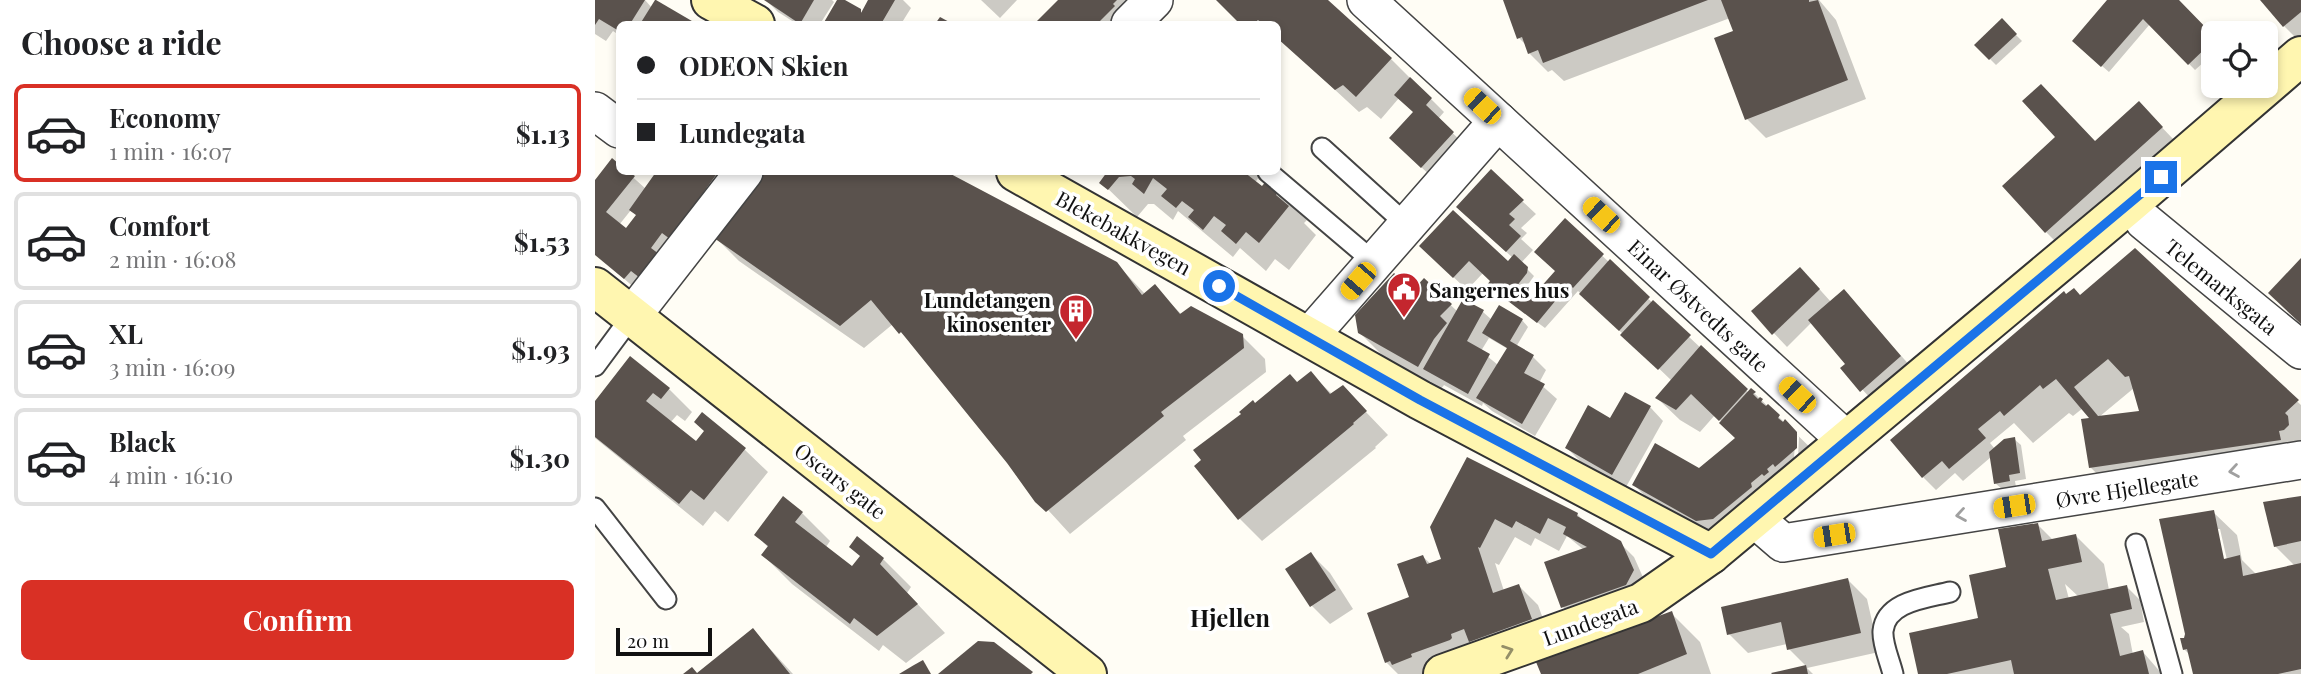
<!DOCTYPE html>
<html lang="en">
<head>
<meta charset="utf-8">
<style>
  :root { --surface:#fff; --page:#f6f6f6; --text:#202124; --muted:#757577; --line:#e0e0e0; --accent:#d93025 }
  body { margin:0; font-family:"Playfair Display",serif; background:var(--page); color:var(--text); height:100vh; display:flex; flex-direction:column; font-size:26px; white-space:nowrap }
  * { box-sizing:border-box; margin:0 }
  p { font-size:23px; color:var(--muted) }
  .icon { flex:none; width:38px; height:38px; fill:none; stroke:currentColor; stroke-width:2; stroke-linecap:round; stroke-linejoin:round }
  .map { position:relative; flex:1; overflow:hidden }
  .panel { display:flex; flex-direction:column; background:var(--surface); width:595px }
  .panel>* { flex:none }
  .banner { position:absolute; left:21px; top:21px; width:665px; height:154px; border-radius:10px; box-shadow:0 4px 10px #0003; display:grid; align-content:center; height:154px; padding:0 21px; background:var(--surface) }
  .controls { position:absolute; left:1606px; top:21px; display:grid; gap:14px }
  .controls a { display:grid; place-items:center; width:77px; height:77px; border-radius:10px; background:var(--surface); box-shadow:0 4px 10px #0003; font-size:35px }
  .scale { position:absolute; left:21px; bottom:18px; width:96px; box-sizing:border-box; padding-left:7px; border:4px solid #111; border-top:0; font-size:19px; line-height:24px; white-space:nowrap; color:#111; -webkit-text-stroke:5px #fff; paint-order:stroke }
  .end { position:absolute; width:32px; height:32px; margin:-16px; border:9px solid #1a73e8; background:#fff; box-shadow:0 0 0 4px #fff }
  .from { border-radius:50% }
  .car { position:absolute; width:21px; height:42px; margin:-21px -10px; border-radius:9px; box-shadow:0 0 5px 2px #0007; background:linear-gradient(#f5c518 24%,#345 0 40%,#f5c518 0 76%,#345 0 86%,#f5c518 0) }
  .banner b { display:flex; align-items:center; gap:24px; height:66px; font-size:26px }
  .banner b+b { border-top:2px solid var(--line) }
  .banner i { width:18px; height:18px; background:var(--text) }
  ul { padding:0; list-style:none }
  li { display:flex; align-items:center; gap:21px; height:98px; margin:0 14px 10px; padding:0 7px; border:4px solid var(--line); border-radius:10px }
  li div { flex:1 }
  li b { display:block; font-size:26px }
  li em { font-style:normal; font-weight:700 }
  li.selected { border-color:var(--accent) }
  li>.icon { width:63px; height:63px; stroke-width:1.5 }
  h2 { padding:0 21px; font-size:32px; line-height:84px }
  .cta { display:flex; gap:14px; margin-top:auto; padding:14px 21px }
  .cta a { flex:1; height:80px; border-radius:10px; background:var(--accent); color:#fff; font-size:28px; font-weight:700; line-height:80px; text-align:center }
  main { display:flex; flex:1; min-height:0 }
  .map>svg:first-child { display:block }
  .shadow { fill:#0003; fill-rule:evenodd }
  .building { fill:#5a524d; fill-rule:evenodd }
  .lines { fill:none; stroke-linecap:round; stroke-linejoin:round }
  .lane-casing { stroke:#444; stroke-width:23 }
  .street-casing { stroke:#444; stroke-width:40 }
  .secondary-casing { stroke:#333; stroke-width:42 }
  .lane { stroke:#fff; stroke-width:19 }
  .street { stroke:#fff; stroke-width:37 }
  .secondary { stroke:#fff6b0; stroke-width:38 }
  .oneway { stroke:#a0a0a0 }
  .oneway2 { stroke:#948f68 }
  .route { stroke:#1a73e8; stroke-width:9 }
  .labels { text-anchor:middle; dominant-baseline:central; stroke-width:7; stroke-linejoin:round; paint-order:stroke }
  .street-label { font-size:21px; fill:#111; stroke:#fff }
  .poi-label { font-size:21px; font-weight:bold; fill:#111; stroke:#fff; text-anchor:start }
  .quarter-label { font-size:24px; font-weight:bold; fill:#111; stroke:#fff }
</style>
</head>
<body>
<main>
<section class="panel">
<h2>Choose a ride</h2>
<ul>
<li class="selected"><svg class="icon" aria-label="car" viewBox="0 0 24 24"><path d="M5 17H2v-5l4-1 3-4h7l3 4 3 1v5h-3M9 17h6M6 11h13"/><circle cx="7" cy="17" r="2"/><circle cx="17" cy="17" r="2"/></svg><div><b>Economy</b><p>1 min · 16:07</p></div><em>$1.13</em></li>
<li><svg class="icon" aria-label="car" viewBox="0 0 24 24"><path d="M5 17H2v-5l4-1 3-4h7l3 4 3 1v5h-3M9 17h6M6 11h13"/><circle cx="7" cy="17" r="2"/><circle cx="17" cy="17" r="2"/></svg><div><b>Comfort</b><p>2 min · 16:08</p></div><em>$1.53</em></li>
<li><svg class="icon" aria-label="car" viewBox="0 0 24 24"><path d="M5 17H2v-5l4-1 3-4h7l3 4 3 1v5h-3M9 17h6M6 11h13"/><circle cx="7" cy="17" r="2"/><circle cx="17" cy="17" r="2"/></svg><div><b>XL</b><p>3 min · 16:09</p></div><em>$1.93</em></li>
<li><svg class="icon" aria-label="car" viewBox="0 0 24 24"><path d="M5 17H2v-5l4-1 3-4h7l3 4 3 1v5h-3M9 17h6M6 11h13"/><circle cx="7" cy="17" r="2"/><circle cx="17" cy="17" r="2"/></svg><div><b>Black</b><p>4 min · 16:10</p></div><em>$1.30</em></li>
</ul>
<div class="cta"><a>Confirm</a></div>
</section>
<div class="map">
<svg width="1706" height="674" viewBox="0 0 1706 674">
  <rect width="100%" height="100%" fill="#fffdf5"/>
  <g class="shadow">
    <polygon points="0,0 50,0 57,8 61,2 98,24 24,24 24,35 18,31 11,41 0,34"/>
    <polygon points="171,0 237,0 239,2 225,24 202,24 183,12"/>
    <polygon points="244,0 268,13 275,0 308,0 316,8 306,24 230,24"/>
    <polygon points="386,0 422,0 405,18"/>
    <polygon points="466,0 549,0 526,24 442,24"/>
    <polygon points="623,0 730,0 796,59 849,112 843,119 871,146 840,180 809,151 820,113 804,98 786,119 772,107 764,112 687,41 682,46 682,24 648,24"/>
    <polygon points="909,0 1224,0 1241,20 1271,99 1171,138 1152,119 1140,32 1135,18 969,81 957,70 953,72 934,53 932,46 924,38"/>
    <polygon points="1515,0 1582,0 1619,39 1619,53 1600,70 1555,24 1514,72 1485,47"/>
    <polygon points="1667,0 1706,0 1706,43 1689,26"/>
    <polygon points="1407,21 1427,41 1401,65 1381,45"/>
    <polygon points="1557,117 1580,141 1464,245 1451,232 1500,143"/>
    <path d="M 18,160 L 24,166 L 24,172 L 32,172 L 51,189 L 63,172 L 71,177 L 75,172 L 145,172 L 43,291 L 0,253 L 0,183 ZM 36,210 L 43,216 L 31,231 L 24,225 Z"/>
    <polygon points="168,172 350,172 521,263 550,294 560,287 587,315 647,336 670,359 671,372 588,436 591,440 475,534 421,475 413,462 321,348 298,324 269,348 144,261 121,238"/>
    <polygon points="514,172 667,172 660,183 667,189 683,192 712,220 709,223 721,235 694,270 680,259 671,271 645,248 638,257 583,211 578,220 559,204 553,204 542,217 506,182"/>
    <path d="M 896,172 L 941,214 L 926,228 L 932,233 L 926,239 L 938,250 L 926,263 L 939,276 L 927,293 L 936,301 L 962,272 L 970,221 L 1154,393 L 1156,390 L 1225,457 L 1126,543 L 1062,508 L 1039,485 L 1104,470 L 1142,439 L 1127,422 L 1120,415 L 1105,432 L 1085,420 L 1062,398 L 1077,381 L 983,291 L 950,328 L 900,291 L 897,282 L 888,273 L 872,290 L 826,246 L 913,263 L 918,258 L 876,220 ZM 1201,433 L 1204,437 L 1203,457 L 1199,457 Z"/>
    <path d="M 1540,251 L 1706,405 L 1706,469 L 1524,495 L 1495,467 L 1498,419 L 1488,408 L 1478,416 L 1474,413 L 1438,443 L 1419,423 L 1395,443 L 1400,449 L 1419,439 L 1426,445 L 1431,479 L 1420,481 L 1421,487 L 1407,489 L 1400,483 L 1396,457 L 1368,481 L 1360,473 L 1341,490 L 1328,477 L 1472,296 L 1486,297 ZM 1539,388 L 1546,412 L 1504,417 Z"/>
    <path d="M 829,280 L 863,312 L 869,301 L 888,312 L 897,320 L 927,320 L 933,327 L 921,347 L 938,357 L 951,370 L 944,383 L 962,399 L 940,436 L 897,411 L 888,403 L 887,406 L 849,385 L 846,389 L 788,356 L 764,332 L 818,292 ZM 894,338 L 913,349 L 903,365 L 886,351 Z"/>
    <polygon points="1218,282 1236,302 1249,291 1324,376 1285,409 1248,368 1253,364 1217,322 1192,347 1158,311"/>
    <polygon points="715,373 737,394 770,411 793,435 780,447 781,448 667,541 644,518 661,405 702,384"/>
    <polygon points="74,389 97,412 90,421 82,415 75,423 101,443 149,449 173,472 133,522 120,511 108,526 0,438 0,404"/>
    <polygon points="1055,407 1068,421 1031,487 985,461 972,448 1016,420"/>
    <polygon points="873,459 983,515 993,525 1025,543 1039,557 1051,584 981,620 968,607 989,550 972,536 964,551 940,538 936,546 920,537 904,565 900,563 909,591 924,586 943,605 955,638 864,674 803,674 791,662 816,598 828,557 836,564 848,560"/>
    <path d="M 1706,497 L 1706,674 L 1600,674 L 1595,655 L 1589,649 L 1590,639 L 1618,512 L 1642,535 L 1647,560 L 1662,575 L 1700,566 L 1680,546 ZM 1621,529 L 1625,529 L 1632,560 L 1628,560 Z"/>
    <polygon points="207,513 235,541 231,547 258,568 288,559 316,587 312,593 350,633 311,663 288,645 284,651 197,584 168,555 174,548 161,535"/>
    <path d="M 1443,525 L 1459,541 L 1481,536 L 1509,564 L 1514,590 L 1532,587 L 1545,600 L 1549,622 L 1526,627 L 1534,634 L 1538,655 L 1548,652 L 1567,674 L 1325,674 L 1385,619 L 1414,568 ZM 1470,584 L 1484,597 L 1474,599 Z"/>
    <polygon points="716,554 735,573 758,609 735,624 716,605"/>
    <polygon points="1253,580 1272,599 1284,652 1212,668 1218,674 1180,674 1211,666 1194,649 1192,644 1153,653 1134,634"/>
    <polygon points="1076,613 1105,642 1116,674 947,674"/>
    <polygon points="158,630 198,674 104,674"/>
  </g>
  <g class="building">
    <polygon points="0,0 50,0 35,24 24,24 24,31 4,19 0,25"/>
    <polygon points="60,0 61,0 102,24 45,24"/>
    <polygon points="169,0 219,0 205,24"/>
    <polygon points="242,0 250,0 266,9 266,13 273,0 300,0 286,24 228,24"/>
    <polygon points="463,0 522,0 518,4 520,6 502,24 439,24"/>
    <polygon points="621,0 733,0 797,58 761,97 748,85 740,90 682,38 682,24 668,24 663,20 658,24 645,24"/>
    <polygon points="908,0 1113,0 948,63 943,50 933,54 927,37 922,39"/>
    <polygon points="1126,0 1214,0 1214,2 1223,0 1253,80 1150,120 1119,38 1138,31"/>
    <polygon points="1512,0 1584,0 1619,36 1619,40 1593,65 1548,19 1506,67 1477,41"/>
    <polygon points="1665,0 1706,0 1706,12 1688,27"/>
    <polygon points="345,17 358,24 340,24"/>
    <polygon points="1407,18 1422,34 1394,60 1379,45"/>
    <polygon points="815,77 837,98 831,105 859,132 826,168 794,138 818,112 799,95"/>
    <polygon points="1446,84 1500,141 1544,101 1568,127 1450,233 1407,186 1460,137 1427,101"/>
    <polygon points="17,158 24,164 24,172 34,172 40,176 11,212 31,228 41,215 34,210 61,172 71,175 73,172 123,172 75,239 67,233 56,248 64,254 45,278 36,271 29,279 0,255 0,180"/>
    <polygon points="896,169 929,200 914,214 920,219 914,225 926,236 911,252 861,207"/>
    <polygon points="166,172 352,172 522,262 547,295 560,284 585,314 596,306 648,334 649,348 566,412 569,416 451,512 440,502 412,463 306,332 304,334 276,300 245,326 119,238"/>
    <polygon points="512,172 649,172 667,186 672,180 684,190 681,195 694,206 664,243 651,232 641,244 626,231 631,225 619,216 608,230 593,217 599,210 587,201 581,208 566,196 572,189 558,178 549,194 537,184 540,179 536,176 524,177 513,190 504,183"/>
    <polygon points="858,210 913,261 919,254 933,267 932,273 921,287 936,298 960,271 939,252 970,218 1009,254 978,288 976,286 966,294 942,323 892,285 895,281 874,261 858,278 824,246"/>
    <path d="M 1540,248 L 1704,400 L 1690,413 L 1693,416 L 1694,425 L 1689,430 L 1684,431 L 1686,440 L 1494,468 L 1486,419 L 1494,418 L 1461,379 L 1448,389 L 1445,385 L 1409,416 L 1405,411 L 1383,429 L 1391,438 L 1354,469 L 1347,461 L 1327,478 L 1295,440 L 1469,291 L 1471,294 L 1479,288 L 1485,295 ZM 1513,359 L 1530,377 L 1534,376 L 1544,411 L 1503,416 L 1479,387 Z"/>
    <polygon points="1706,258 1706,324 1673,293"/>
    <polygon points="1015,259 1055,297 1024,331 984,294"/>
    <polygon points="1205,267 1225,289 1177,335 1156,311"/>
    <polygon points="799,273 818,290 829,278 857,304 845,316 852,323 839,339 823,367 763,333 760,315"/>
    <polygon points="1249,289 1306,356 1265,392 1245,368 1250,364 1213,320"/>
    <polygon points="868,299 889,310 872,341 895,354 873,394 828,369"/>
    <polygon points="1058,300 1096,335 1063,370 1025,335"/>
    <polygon points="904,305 928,319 915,341 939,355 929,373 950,384 927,424 881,398 912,348 887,333"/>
    <polygon points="1106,345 1153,389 1124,421 1096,394 1081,410 1060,398"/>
    <polygon points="35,356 75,388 66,399 58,393 51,401 101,441 109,431 99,422 107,412 151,448 109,500 96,490 84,504 0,437 0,401"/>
    <polygon points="716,371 735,394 748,385 772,411 758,423 759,424 643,520 599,466 606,460 598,450 646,414 644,412 658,400 660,403 695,374 702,382"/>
    <polygon points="1156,388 1161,392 1158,394 1163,399 1165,397 1168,399 1166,402 1171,406 1173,404 1185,415 1183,418 1188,422 1190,419 1202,432 1202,448 1180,467 1178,464 1172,469 1174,472 1169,476 1167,474 1156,483 1157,487 1118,519 1101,521 1037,485 1060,443 1104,468 1127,449 1140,438 1124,423"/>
    <polygon points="1030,392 1056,406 1017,475 970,448 993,405 1015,418"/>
    <polygon points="1420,437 1425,473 1414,475 1415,481 1399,484 1394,452 1409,439"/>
    <polygon points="872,457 983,513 982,516 1026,541 1039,570 1031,585 966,608 949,562 992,547 968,534 971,527 953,518 945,534 921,521 917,528 900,519 885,548 883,547 898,593 924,584 937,619 874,642 869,629 856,634 857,638 855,640 816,654 817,657 797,665 795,661 790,663 772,613 814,597 802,564 828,555 832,564 846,559 835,527"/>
    <polygon points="188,496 208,512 200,522 257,566 265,556 254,547 262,536 289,558 285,564 323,604 282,636 259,618 255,624 166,555 173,546 159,535"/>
    <polygon points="1706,496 1706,541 1679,547 1668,502"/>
    <polygon points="1619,510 1629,559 1645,555 1648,576 1706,563 1706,669 1683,674 1598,674 1592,649 1588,650 1585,638 1589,638 1590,634 1564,519"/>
    <polygon points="1443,523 1447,541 1481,534 1487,562 1453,569 1461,600 1532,585 1537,609 1515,614 1525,656 1548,650 1554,674 1419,674 1416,660 1352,674 1323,674 1314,633 1383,618 1374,575 1411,567 1403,529"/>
    <polygon points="716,552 741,590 715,607 690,569"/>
    <polygon points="1253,578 1266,633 1192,650 1186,622 1132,635 1126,607"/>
    <polygon points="1077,611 1092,654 1043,674 946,674 941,662"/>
    <polygon points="158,628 195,674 88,674 97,667 102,673"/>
    <polygon points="383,641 399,642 438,672 436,674 343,674"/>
    <polygon points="328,660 336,674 304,674 319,665"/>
    <polygon points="1211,665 1213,674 1177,674 1176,673"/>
  </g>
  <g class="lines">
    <g class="lane-casing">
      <g id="lane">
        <polyline points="727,148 812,225"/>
        <polyline points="673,172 779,262"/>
        <polyline points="0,366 37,316"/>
        <polyline points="0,508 71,599"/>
        <polyline points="1541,544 1577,674"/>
        <path d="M 1298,674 C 1295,661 1287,644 1288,631 C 1291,601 1332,598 1355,592"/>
      </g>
    </g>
    <g class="street-casing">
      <g id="street">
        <polyline points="771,0 1251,440"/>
        <polyline points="535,24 559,0"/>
        <polyline points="0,111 24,129"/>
        <polyline points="1549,221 1706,350"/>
        <polyline points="37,316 149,172"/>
        <polyline points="714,337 903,121"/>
        <polyline points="1159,518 1188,543 1706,460"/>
      </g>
    </g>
    <g class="secondary-casing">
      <g id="secondary">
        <polyline points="116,0 160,24"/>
        <polyline points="421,172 825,400 1116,554"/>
        <polyline points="0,287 492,674"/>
        <polyline points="848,674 1046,603 1116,554 1533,205 1706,56"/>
      </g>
    </g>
    <use href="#lane" class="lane"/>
    <use href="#street" class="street"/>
    <use href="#secondary" class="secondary"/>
  </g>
  <defs><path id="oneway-chevron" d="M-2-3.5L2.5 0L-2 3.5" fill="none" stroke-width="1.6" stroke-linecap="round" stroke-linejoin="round" transform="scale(1.75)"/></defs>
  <g class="oneway">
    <use href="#oneway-chevron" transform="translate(1639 471) rotate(171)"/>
    <use href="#oneway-chevron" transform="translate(1366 515) rotate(171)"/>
  </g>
  <use class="oneway2" href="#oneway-chevron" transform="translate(913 651) rotate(-20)"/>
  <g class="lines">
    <polyline class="route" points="624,286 825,400 1116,554 1566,177"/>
  </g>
  <defs>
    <g id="civic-pin" transform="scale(1.75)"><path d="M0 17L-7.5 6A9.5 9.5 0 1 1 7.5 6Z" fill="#c4262e" stroke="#fff"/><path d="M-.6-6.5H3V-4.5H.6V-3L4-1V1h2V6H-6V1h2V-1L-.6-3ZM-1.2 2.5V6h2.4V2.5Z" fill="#fff"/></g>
    <g id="building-pin" transform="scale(1.75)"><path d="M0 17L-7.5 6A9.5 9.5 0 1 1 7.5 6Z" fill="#c4262e" stroke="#fff"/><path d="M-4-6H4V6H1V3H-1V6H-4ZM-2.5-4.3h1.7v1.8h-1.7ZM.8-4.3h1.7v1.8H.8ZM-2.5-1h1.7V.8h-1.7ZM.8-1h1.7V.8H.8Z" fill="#fff"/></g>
  </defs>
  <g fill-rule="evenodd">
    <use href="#civic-pin" x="809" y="289"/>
    <use href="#building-pin" x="481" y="311"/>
  </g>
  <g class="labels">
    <g class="street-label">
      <text transform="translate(529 232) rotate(29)">Blekebakkvegen</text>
      <text transform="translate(1627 286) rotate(39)">Telemarksgata</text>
      <text transform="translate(1104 305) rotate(43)">Einar Østvedts gate</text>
      <text transform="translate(246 480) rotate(38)">Oscars gate</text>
      <text transform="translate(1532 488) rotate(-9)">Øvre Hjellegate</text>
      <text transform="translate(995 621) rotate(-20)">Lundegata</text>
    </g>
    <g class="poi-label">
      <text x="834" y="289">Sangernes hus</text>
      <text x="456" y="299" text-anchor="end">Lundetangen<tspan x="456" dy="24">kinosenter</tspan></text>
    </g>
    <g class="quarter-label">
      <text x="635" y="617">Hjellen</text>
    </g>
  </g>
</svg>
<div class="controls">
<a><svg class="icon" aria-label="locate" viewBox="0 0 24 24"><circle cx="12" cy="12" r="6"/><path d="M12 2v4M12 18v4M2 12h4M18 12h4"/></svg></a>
</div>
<div class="scale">20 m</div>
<i class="end from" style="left:624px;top:286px"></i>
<i class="end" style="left:1566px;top:177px"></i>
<i class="car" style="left:887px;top:106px;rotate:313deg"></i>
<i class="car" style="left:1006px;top:215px;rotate:313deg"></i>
<i class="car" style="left:763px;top:281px;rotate:221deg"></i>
<i class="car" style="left:1202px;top:395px;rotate:313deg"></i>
<i class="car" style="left:1419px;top:506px;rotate:261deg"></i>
<i class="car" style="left:1239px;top:535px;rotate:261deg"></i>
<div class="banner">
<b><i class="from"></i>ODEON Skien</b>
<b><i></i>Lundegata</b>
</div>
</div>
</main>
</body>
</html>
